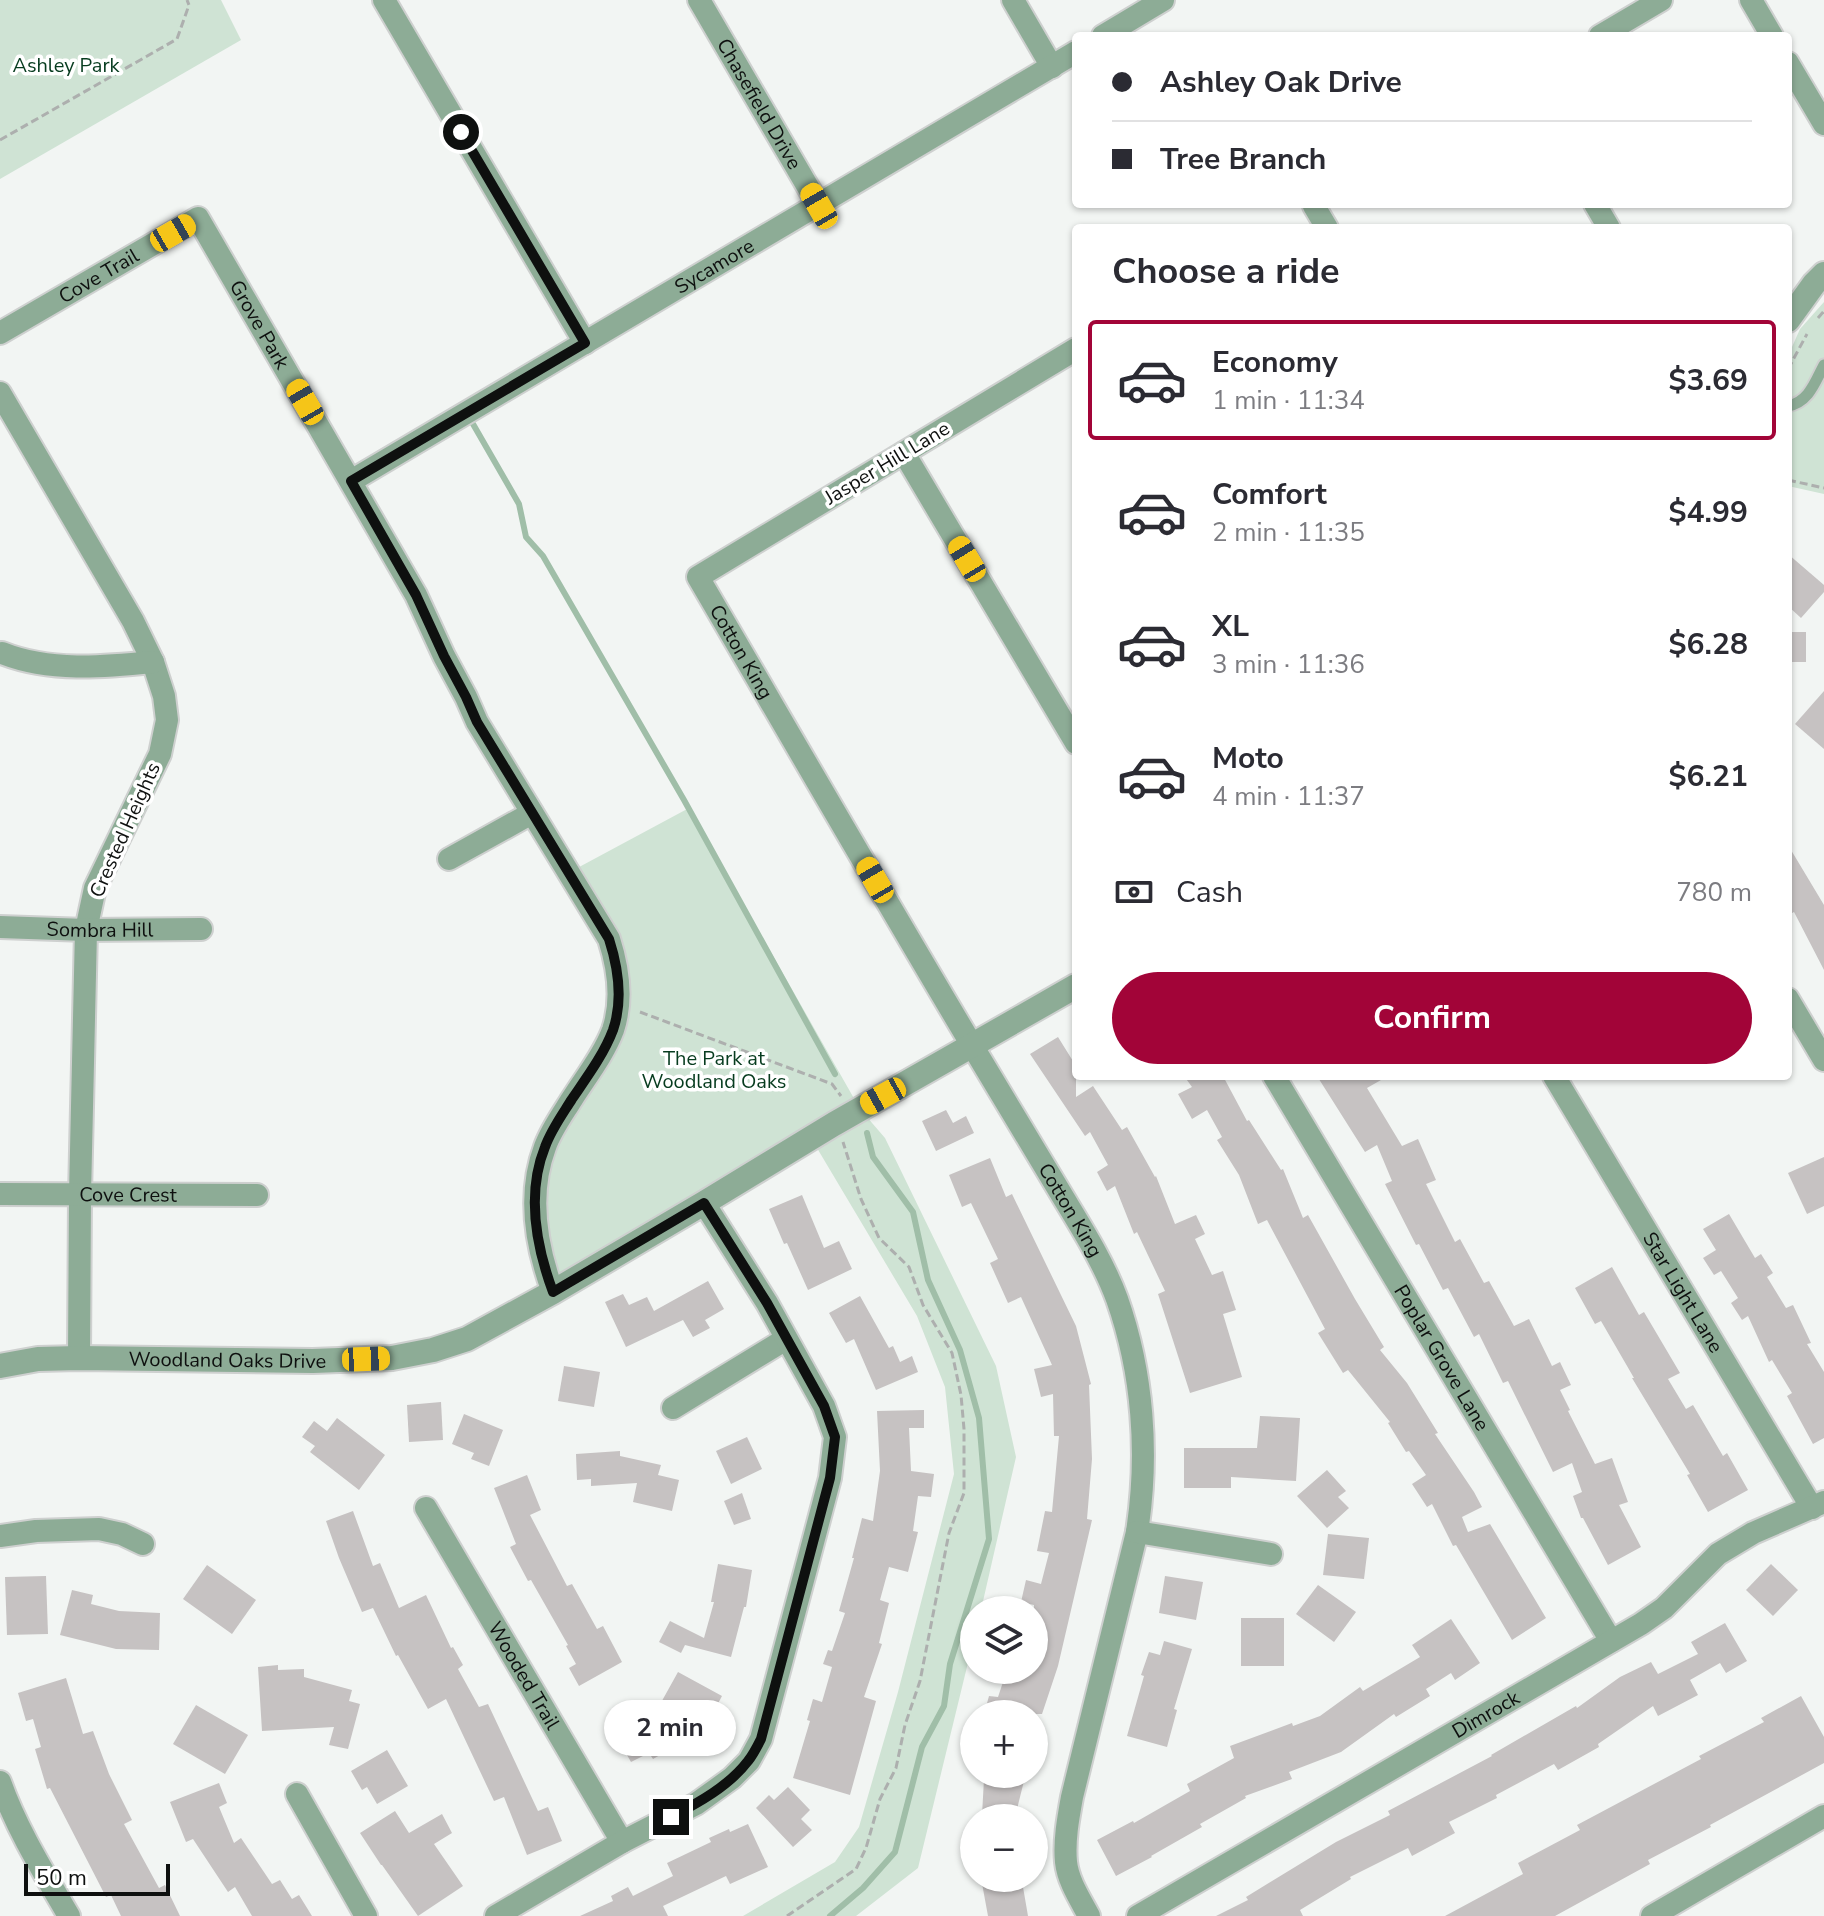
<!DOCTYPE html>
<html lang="en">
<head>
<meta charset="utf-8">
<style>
  :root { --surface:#fff; --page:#f7f7f7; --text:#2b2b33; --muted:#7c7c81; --line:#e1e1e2; --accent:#a20438 }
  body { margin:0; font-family:"Nunito Sans",sans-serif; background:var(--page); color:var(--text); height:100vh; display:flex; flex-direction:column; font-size:30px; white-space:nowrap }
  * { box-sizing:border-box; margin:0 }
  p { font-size:26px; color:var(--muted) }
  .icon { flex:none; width:44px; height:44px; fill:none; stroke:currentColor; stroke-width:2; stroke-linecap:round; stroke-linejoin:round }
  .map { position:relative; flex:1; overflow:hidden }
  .side { position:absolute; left:1072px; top:224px; width:720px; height:856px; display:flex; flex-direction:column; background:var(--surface); border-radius:8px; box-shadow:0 2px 6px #0004 }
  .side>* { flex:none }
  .top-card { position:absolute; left:1072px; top:32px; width:720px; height:176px; border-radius:8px; box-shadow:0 2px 6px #0004; display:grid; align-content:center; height:176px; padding:0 40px; background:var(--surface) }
  .controls { position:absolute; left:960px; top:1596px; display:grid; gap:16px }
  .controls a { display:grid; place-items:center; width:88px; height:88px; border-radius:50%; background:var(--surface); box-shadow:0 2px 6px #0004; font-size:40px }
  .scale { position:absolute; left:24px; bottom:20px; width:146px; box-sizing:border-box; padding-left:8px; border:4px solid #0e100f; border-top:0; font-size:22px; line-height:28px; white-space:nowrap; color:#0e100f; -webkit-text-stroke:6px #fff; paint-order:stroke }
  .end { position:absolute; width:36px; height:36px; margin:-18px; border:10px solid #0e100f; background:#fff; box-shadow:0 0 0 4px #fff }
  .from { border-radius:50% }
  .bubble { position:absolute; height:56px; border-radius:28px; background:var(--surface); box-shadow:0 2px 6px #0004; font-size:26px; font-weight:700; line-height:56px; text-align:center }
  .car { position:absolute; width:24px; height:48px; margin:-24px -12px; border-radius:10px; box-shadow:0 0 6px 2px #0007; background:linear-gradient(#f5c518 24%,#345 0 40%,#f5c518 0 76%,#345 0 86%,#f5c518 0) }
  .top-card b { display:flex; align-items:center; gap:28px; height:76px; font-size:30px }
  .top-card b+b { border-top:2px solid var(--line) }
  .top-card i { width:20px; height:20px; background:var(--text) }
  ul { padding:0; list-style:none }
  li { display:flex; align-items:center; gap:24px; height:120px; margin:0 16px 12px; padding:0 24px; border:4px solid transparent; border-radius:8px }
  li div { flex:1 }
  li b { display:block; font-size:30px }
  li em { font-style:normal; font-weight:700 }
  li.current { border-color:var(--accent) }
  li>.icon { width:72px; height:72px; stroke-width:1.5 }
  h2 { padding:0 40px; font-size:36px; line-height:96px }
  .pay { display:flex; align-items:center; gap:20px; height:88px; padding:0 40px; font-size:30px }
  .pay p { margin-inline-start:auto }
  .button { display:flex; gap:16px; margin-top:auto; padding:16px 40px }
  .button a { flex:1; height:92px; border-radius:48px; background:var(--accent); color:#fff; font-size:32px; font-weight:700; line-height:92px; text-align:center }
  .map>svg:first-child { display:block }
  .green { fill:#cfe3d4 }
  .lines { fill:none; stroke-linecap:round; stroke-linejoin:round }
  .stream { stroke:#a0bea8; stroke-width:6 }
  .building { fill:#c6c2c2 }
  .service-casing { stroke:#ced0cf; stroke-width:15 }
  .minor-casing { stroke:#ced0cf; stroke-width:26 }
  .tertiary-casing { stroke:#ced0cf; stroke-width:28 }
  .path { stroke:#adafae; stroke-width:3; stroke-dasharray:8 4; stroke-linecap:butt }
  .service { stroke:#8dac96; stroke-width:11 }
  .minor { stroke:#8dac96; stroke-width:22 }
  .tertiary { stroke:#8dac96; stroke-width:24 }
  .route { stroke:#0e100f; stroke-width:10 }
  .labels { text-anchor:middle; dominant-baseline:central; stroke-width:7; stroke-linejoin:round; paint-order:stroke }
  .park-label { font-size:20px; fill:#073c1f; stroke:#fff }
  .street-label { font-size:20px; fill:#0e100f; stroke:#fff }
</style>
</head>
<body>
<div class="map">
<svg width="1824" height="1916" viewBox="0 0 1824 1916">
  <rect width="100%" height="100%" fill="#f2f5f3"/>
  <g class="green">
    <polygon points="0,0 221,0 241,40 0,179"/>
    <polygon points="1824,302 1824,494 1788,486 1788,356 1800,329"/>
    <polygon points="689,808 860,1109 885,1138 996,1366 1016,1457 981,1610 974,1610 974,1638 918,1868 856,1916 743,1916 835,1862 859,1827 898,1692 954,1474 945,1387 917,1316 811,1138 553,1292 535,1181 597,1061 617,963 568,873"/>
  </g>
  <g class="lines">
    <g class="stream">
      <polyline points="473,424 519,504 526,537 543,556 684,800 835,1074"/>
      <polyline points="830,1916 863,1888 895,1852 922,1747 944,1706 950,1664 989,1539 979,1418 960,1350 928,1280 913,1212 873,1157 867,1133"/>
    </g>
  </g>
  <g class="building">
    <polygon points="1788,554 1824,585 1824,592 1801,618 1788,606"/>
    <rect x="1788" y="632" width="18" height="30"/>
    <polygon points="1824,691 1824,749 1795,724"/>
    <polygon points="1788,845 1824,905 1824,970 1794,912 1788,915"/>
    <polygon points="1058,1037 1076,1066 1076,1097 1093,1086 1122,1130 1127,1127 1155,1177 1156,1176 1175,1224 1196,1215 1205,1234 1195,1239 1212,1275 1223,1271 1236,1310 1223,1314 1242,1377 1190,1393 1158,1294 1165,1291 1137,1232 1134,1234 1115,1186 1107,1191 1097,1172 1108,1165 1090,1132 1085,1136 1030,1054"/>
    <polygon points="1184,1076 1223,1076 1247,1121 1249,1120 1281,1170 1283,1169 1303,1218 1308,1215 1355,1299 1384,1347 1380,1350 1407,1383 1438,1433 1435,1434 1474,1492 1482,1507 1462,1517 1468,1532 1490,1524 1546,1618 1512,1640 1456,1545 1453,1546 1432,1504 1427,1507 1412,1484 1426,1475 1409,1451 1406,1452 1388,1423 1390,1422 1348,1370 1343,1373 1318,1333 1325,1329 1267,1220 1258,1224 1239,1175 1217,1140 1222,1137 1207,1110 1192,1119 1178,1094 1192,1087"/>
    <polygon points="1317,1076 1388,1076 1367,1088 1402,1146 1418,1139 1436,1180 1426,1184 1455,1242 1460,1239 1484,1283 1489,1281 1514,1326 1529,1319 1552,1366 1560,1362 1571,1385 1560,1390 1570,1410 1568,1411 1595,1464 1612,1458 1628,1502 1619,1505 1641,1547 1608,1565 1583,1518 1581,1518 1573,1496 1582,1492 1572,1463 1553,1472 1508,1381 1503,1383 1479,1334 1474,1337 1448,1288 1443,1290 1419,1244 1416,1245 1385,1184 1392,1181 1377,1145 1365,1152"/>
    <polygon points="946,1110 953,1123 966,1116 974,1133 936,1151 922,1121"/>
    <polygon points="1824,1157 1824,1206 1807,1214 1788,1173"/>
    <polygon points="990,1158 1006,1197 1012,1194 1076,1326 1091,1384 1089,1385 1092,1459 1087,1519 1092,1520 1058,1666 1042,1714 984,1714 989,1696 998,1697 1007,1670 1034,1670 1034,1605 1021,1602 1026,1580 1041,1584 1049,1553 1037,1551 1045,1511 1052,1512 1059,1436 1054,1436 1053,1394 1041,1397 1034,1369 1052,1365 1021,1297 1008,1303 990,1263 998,1259 971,1203 962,1207 949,1175"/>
    <polygon points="802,1195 824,1248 839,1241 852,1269 808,1290 787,1243 784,1244 769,1209"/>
    <polygon points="1729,1214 1755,1258 1761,1254 1773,1273 1767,1277 1786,1308 1793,1305 1811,1343 1807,1344 1824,1372 1824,1438 1813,1444 1787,1396 1792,1393 1772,1360 1769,1362 1748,1316 1742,1320 1731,1303 1738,1298 1721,1271 1714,1275 1703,1258 1716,1250 1703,1229"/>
    <polygon points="1612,1267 1639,1315 1644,1312 1680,1373 1668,1379 1686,1409 1693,1405 1723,1456 1727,1453 1748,1490 1708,1512 1687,1475 1690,1474 1632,1378 1634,1378 1601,1321 1595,1324 1575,1288"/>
    <polygon points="708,1281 724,1309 705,1320 710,1328 693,1337 683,1320 626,1347 605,1302 623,1294 629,1305 647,1297 654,1311"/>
    <polygon points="860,1296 889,1348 893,1346 900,1362 912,1356 918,1372 876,1390 854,1339 846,1343 829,1313"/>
    <polygon points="564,1366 600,1372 594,1407 558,1401"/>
    <polygon points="441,1402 443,1440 409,1442 407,1405"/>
    <polygon points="924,1410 924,1428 909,1428 911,1471 934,1474 931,1497 918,1496 913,1531 918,1532 908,1572 889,1567 880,1600 889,1603 879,1643 882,1644 864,1697 876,1701 850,1795 793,1778 810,1721 807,1720 813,1699 822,1702 832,1667 823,1664 828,1650 832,1651 845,1613 839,1611 854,1558 852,1558 862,1518 873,1521 880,1471 877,1411"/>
    <polygon points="464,1414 503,1430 489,1466 471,1459 474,1453 452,1444"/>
    <polygon points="1260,1416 1300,1418 1296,1481 1231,1477 1231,1488 1184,1488 1184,1448 1257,1448"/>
    <polygon points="337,1418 385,1455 359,1490 310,1452 315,1446 302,1437 314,1421 327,1431"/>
    <polygon points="747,1437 762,1469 731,1484 716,1451"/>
    <polygon points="620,1451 620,1456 661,1465 658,1475 679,1480 672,1511 633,1502 637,1483 591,1486 591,1479 577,1480 576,1454"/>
    <polygon points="1327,1470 1346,1491 1338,1497 1349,1508 1327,1528 1297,1496"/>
    <polygon points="527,1475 541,1510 530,1515 567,1586 572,1584 597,1629 603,1626 622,1662 579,1686 569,1668 576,1664 566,1646 568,1645 531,1580 528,1581 510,1547 516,1544 494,1488"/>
    <polygon points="742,1493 751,1519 734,1525 724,1501"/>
    <polygon points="353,1511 373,1566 380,1563 399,1608 426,1595 451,1648 453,1647 463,1665 458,1669 479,1707 488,1704 538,1811 548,1807 562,1841 527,1855 504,1797 494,1801 446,1699 428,1709 398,1655 396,1656 373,1608 362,1612 339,1558 326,1521"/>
    <polygon points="1328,1534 1369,1538 1364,1579 1323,1575"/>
    <polygon points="718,1564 752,1570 746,1607 744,1607 731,1657 685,1645 681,1653 659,1642 670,1621 704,1638 714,1602 711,1602"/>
    <polygon points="1771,1564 1798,1590 1773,1616 1746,1590"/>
    <polygon points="207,1565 256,1600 232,1634 183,1599"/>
    <polygon points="46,1576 48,1634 7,1635 5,1577"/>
    <polygon points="1165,1576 1203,1582 1196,1620 1159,1613"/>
    <polygon points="1318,1585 1356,1612 1334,1642 1296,1614"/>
    <polygon points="72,1590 93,1595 91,1604 119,1611 160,1613 159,1650 116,1649 60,1635"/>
    <rect x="1241" y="1618" width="43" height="48"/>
    <polygon points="1451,1619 1480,1663 1455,1680 1451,1673 1426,1689 1430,1696 1396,1717 1394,1714 1341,1752 1289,1772 1292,1779 1245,1796 1246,1798 1200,1824 1202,1827 1151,1856 1152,1857 1116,1876 1097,1840 1133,1821 1134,1823 1190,1791 1187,1784 1234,1758 1230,1746 1292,1723 1293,1726 1320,1716 1360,1687 1363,1691 1420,1657 1412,1645"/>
    <polygon points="1725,1623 1747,1661 1726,1673 1720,1663 1690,1680 1698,1695 1658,1716 1653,1706 1598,1744 1599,1747 1558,1770 1554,1764 1496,1795 1497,1798 1449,1822 1455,1833 1412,1856 1408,1848 1350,1877 1351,1879 1300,1910 1303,1916 1216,1916 1248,1900 1246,1897 1336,1842 1390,1815 1388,1811 1492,1756 1491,1755 1576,1706 1577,1708 1620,1677 1651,1662 1658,1674 1698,1654 1691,1642"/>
    <polygon points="1164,1641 1192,1649 1174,1709 1177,1710 1167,1747 1127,1736 1144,1676 1141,1675 1149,1652 1160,1655"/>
    <polygon points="278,1665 278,1670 304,1669 304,1677 352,1690 349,1701 360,1704 348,1749 329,1745 334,1727 262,1731 258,1667"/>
    <polygon points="678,1672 722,1696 712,1715 704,1711 694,1728 658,1708"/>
    <polygon points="66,1678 83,1734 93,1731 109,1774 132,1820 124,1824 159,1888 165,1885 180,1916 121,1916 111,1895 106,1897 50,1788 47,1789 35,1749 41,1747 33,1719 26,1721 18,1693"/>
    <polygon points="1801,1696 1824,1737 1824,1763 1710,1825 1711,1827 1648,1860 1650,1864 1555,1916 1445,1916 1523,1874 1518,1863 1580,1830 1577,1825 1701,1759 1699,1756 1764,1722 1761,1718"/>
    <polygon points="196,1705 248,1735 225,1774 173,1744"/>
    <polygon points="650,1715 669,1750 653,1759 649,1753 631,1762 615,1734"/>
    <polygon points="387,1750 408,1786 377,1804 367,1787 362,1790 351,1771"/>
    <polygon points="984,1779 1024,1781 1018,1805 1017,1817 982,1815"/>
    <polygon points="219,1783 227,1803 219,1807 234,1843 241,1838 272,1884 280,1880 292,1899 299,1895 312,1916 252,1916 235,1887 228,1892 193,1839 186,1842 170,1802"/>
    <polygon points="788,1787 810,1810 801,1819 812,1830 793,1847 756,1808 769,1795 774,1800"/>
    <polygon points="395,1811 409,1833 442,1814 452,1833 434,1844 463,1886 418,1916 382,1865 381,1865 360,1833"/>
    <polygon points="748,1824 768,1867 730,1884 726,1876 663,1906 668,1916 580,1916 613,1901 611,1896 628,1887 633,1896 673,1876 667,1863 711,1842 709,1838 729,1829 730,1832"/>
    <polygon points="981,1878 1016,1878 1016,1889 1023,1887 1028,1916 988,1916"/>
  </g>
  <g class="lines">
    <g class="service-casing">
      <path id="service" d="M 1788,406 C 1809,402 1815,382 1824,365"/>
    </g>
    <g class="minor-casing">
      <g id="minor">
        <polyline points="384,0 585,343"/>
        <path id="s1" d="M 699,0 L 819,206"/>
        <polyline points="1013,0 1052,67"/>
        <polyline points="1751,0 1772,36"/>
        <polyline points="1103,36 1163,0"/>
        <polyline points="1600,36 1661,0"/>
        <polyline points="1788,63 1824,124"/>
        <polyline points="1317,204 1314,206 1327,228"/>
        <polyline points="1595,204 1609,228"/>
        <path id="s2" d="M 0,333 L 198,218 L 416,595 L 444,656 L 466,697 L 477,722 L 609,939 C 618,967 623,1000 613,1030 C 604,1054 586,1077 572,1099 C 562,1115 551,1130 545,1147 C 527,1195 536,1246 553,1292"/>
        <path id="s3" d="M 1076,349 L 698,577 C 789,733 880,891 973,1047 C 1002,1095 1031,1144 1060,1192 C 1081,1227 1103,1261 1117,1299 C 1143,1373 1149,1454 1137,1532 L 1072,1797 C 1068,1819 1064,1841 1066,1862 C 1068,1881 1080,1899 1089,1916"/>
        <polyline points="0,393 133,621 153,662 164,696 167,720 160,754 95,888 86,930 80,1195 79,1358"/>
        <polyline points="904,453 1076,743"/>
        <path id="s4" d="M 351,481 L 1076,52"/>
        <path d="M 2,653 C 49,672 104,667 153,662"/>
        <polyline points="449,859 532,813"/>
        <path id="s5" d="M 0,927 L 86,930 L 201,929"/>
        <polyline points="1788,999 1824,1060"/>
        <path id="s6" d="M 1274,1076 L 1611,1641"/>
        <path id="s7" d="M 1554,1076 L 1812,1508"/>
        <path id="s8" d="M 0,1194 L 257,1195"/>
        <polyline points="673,1408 786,1339"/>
        <path id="s9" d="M 426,1508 L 622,1842"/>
        <polyline points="1137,1532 1271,1554"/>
        <polyline points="0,1536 36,1531 99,1529 122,1534 143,1544"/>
        <path d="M 0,1782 C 17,1830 44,1873 69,1916"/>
        <polyline points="297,1794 366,1916"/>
        <polyline points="496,1916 622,1842 696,1804 732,1778 749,1761 761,1739 830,1478 835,1437 824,1406 767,1303 704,1203"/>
        <path id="s10" d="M 1138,1916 L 1641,1624 L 1664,1608 L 1718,1554 L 1753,1533 L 1824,1502"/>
        <polyline points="1652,1916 1824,1816"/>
      </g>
    </g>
    <g class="tertiary-casing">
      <g id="tertiary">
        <polyline points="1788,320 1814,284 1824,274"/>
        <path id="s11" d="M 0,1366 L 38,1359 L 79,1358 L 313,1361 L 392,1358 L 433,1350 L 467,1339 L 553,1292 L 704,1203 L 834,1124 L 1076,986"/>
      </g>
    </g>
    <g class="path">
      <polyline points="0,140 177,39 189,5 187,0"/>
      <polyline points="1818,318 1824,311"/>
      <polyline points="1788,369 1807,334"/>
      <polyline points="1788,480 1824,488"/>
      <polyline points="640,1012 832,1084 841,1096"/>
      <polyline points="787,1916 856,1869 866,1848 880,1799 896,1768 905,1725 920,1681 949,1533 964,1493 964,1429 961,1395 952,1353 923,1305 909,1267 879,1238 861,1199 843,1142"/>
    </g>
    <use href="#service" class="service"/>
    <use href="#minor" class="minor"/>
    <use href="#tertiary" class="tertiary"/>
  </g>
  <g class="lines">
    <path class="route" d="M 461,132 L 585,343 L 351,481 L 416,595 L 444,656 L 466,697 L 477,722 L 609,939 C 618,967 623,1001 613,1030 C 604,1054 587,1077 572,1099 C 562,1115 551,1130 545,1147 C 526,1194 536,1246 553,1292 L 704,1203 L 767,1303 L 824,1406 L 835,1437 L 830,1478 L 761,1739 C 757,1747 753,1755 748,1761 C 729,1786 698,1803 671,1817"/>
  </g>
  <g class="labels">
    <g class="park-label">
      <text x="66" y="65">Ashley Park</text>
      <text x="714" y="1058">The Park at<tspan x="714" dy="23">Woodland Oaks</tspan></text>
    </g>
    <g class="street-label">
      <text stroke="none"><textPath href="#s1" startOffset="120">Chasefield Drive</textPath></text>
      <text stroke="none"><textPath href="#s4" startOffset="422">Sycamore</textPath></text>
      <text stroke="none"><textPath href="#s2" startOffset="114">Cove Trail</textPath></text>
      <text stroke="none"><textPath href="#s2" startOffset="352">Grove Park</textPath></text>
      <text transform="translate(887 463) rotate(-31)">Jasper Hill Lane</text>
      <text stroke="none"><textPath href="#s3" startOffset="528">Cotton King</textPath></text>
      <text transform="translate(125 830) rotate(-66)">Crested Heights</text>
      <text stroke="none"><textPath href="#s5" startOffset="100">Sombra Hill</textPath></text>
      <text stroke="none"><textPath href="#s8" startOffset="128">Cove Crest</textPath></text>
      <text stroke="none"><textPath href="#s3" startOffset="1176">Cotton King</textPath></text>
      <text stroke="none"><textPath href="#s7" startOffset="252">Star Light Lane</textPath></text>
      <text stroke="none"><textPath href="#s6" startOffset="328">Poplar Grove Lane</textPath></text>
      <text stroke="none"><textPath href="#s11" startOffset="228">Woodland Oaks Drive</textPath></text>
      <text stroke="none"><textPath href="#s9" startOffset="194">Wooded Trail</textPath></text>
      <text stroke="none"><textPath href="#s10" startOffset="402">Dimrock</textPath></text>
    </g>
  </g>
</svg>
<div class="controls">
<a><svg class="icon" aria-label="layers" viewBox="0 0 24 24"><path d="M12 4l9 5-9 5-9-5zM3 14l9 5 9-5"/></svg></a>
<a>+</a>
<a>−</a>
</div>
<div class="scale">50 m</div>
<i class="end from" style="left:461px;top:132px"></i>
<i class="end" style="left:671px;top:1817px"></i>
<div class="bubble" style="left:604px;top:1700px;width:132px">2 min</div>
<i class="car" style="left:819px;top:206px;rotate:330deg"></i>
<i class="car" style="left:173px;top:233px;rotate:60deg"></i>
<i class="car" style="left:305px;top:402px;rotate:330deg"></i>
<i class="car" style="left:967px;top:559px;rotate:329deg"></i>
<i class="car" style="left:875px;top:880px;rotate:330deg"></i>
<i class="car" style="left:883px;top:1096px;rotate:241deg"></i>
<i class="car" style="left:366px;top:1359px;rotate:88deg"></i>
<div class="top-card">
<b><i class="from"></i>Ashley Oak Drive</b>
<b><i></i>Tree Branch</b>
</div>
<section class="side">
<h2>Choose a ride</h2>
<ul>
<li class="current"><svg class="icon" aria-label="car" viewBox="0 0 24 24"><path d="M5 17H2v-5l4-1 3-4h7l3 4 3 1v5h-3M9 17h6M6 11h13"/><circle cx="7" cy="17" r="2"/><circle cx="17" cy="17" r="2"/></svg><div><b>Economy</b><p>1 min · 11:34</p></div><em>$3.69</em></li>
<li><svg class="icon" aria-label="car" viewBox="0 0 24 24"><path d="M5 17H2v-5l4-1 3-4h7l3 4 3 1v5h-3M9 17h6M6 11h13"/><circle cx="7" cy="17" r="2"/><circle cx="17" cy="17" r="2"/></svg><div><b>Comfort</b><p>2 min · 11:35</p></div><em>$4.99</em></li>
<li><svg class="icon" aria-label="car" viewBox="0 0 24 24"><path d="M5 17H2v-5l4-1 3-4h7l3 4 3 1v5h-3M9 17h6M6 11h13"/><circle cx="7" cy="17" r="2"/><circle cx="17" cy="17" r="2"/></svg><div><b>XL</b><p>3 min · 11:36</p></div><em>$6.28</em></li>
<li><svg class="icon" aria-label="car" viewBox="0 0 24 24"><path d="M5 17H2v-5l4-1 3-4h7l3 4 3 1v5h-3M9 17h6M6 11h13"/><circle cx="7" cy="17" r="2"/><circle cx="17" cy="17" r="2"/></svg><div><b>Moto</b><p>4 min · 11:37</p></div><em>$6.21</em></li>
</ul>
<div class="pay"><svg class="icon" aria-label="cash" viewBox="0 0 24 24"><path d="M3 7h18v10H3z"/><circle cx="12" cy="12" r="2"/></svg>Cash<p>780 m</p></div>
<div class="button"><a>Confirm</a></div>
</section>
</div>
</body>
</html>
